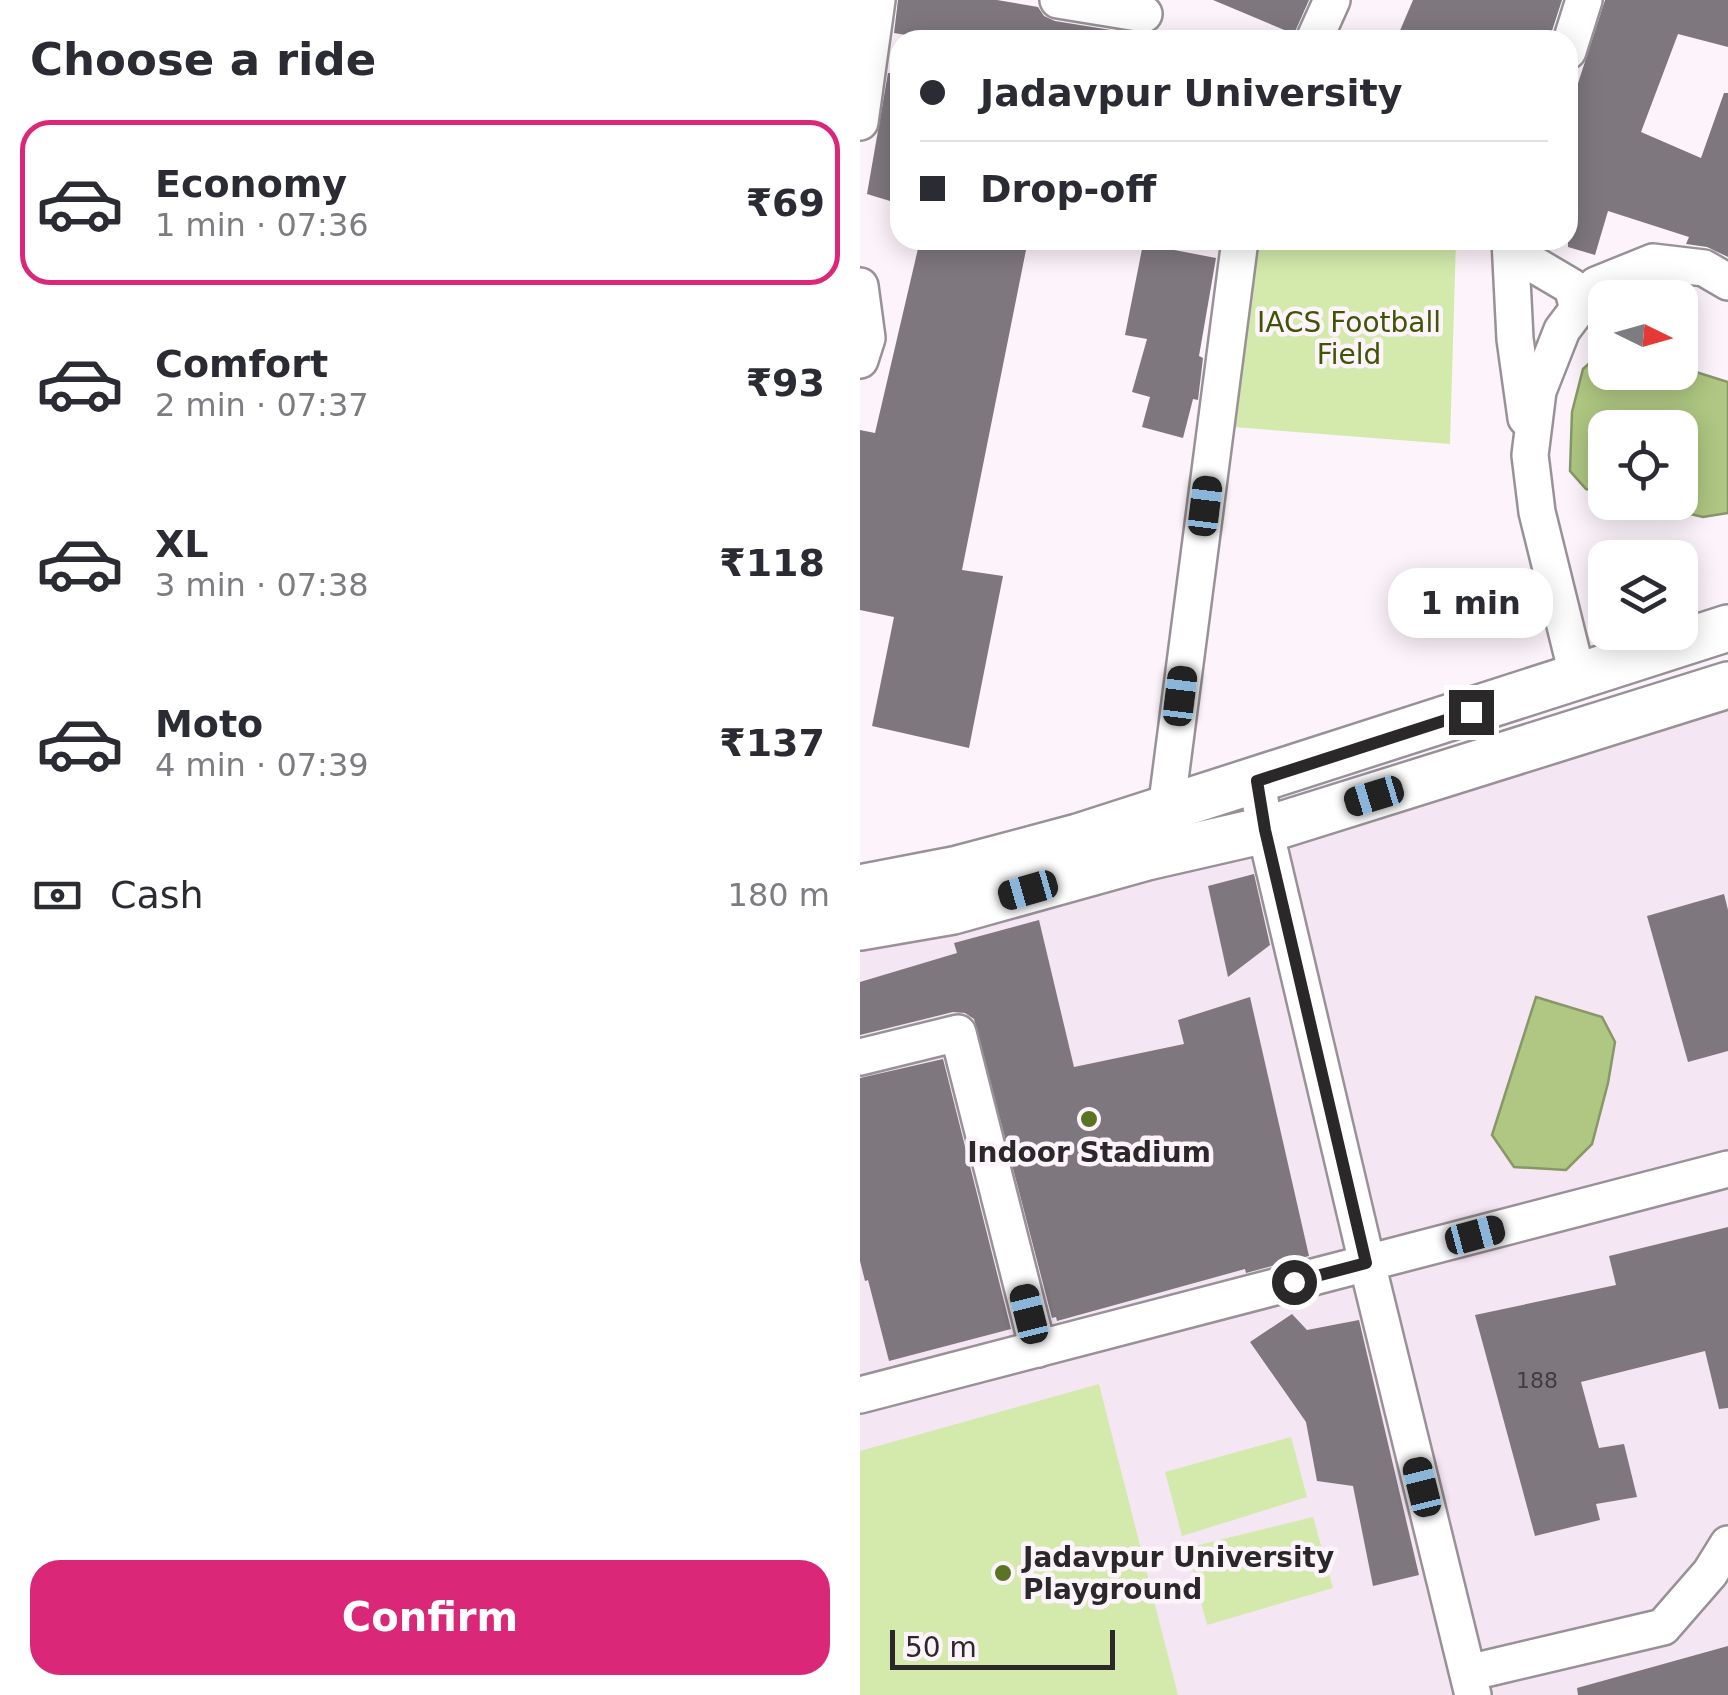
<!DOCTYPE html>
<html lang="en">
<head>
<meta charset="utf-8">
<style>
  :root { --surface:#fff; --page:#f2f2f3; --text:#2b2b33; --muted:#7c7c81; --line:#e1e1e2; --accent:#db2777 }
  body { margin:0; font-family:"DejaVu Sans",sans-serif; background:var(--page); color:var(--text); height:100vh; display:flex; flex-direction:column; font-size:38px; white-space:nowrap }
  * { box-sizing:border-box; margin:0 }
  p { font-size:32px; color:var(--muted) }
  .icon { flex:none; width:55px; height:55px; fill:none; stroke:currentColor; stroke-width:2; stroke-linecap:round; stroke-linejoin:round }
  .map { position:relative; flex:1; overflow:hidden }
  .side { display:flex; flex-direction:column; background:var(--surface); width:860px }
  .side>* { flex:none }
  .banner { position:absolute; left:30px; top:30px; width:688px; height:220px; border-radius:30px; box-shadow:0 5px 25px #0003; display:grid; align-content:center; height:220px; padding:0 30px; background:var(--surface) }
  .needle { width:65px; rotate:95deg }
  .controls { position:absolute; left:728px; top:280px; display:grid; gap:20px }
  .controls a { display:grid; place-items:center; width:110px; height:110px; border-radius:20px; background:var(--surface); box-shadow:0 5px 25px #0003; font-size:50px }
  .scale { position:absolute; left:30px; bottom:25px; width:225px; box-sizing:border-box; padding-left:10px; border:5px solid #2b282a; border-top:0; font-size:28px; line-height:35px; white-space:nowrap; color:#2b282a; -webkit-text-stroke:8px #fdf4fb; paint-order:stroke }
  .end { position:absolute; width:45px; height:45px; margin:-22px; border:12px solid #2b282a; background:#fff; box-shadow:0 0 0 5px #fff }
  .from { border-radius:50% }
  .bubble { position:absolute; height:70px; border-radius:30px; background:var(--surface); box-shadow:0 5px 25px #0003; font-size:32px; font-weight:800; line-height:70px; text-align:center }
  .car { position:absolute; width:30px; height:60px; margin:-30px -15px; border-radius:12px; box-shadow:0 0 8px 2px #0007; background:linear-gradient(#222 24%,#8ab4d8 0 40%,#222 0 76%,#8ab4d8 0 86%,#222 0) }
  .banner b { display:flex; align-items:center; gap:35px; height:95px; font-size:38px }
  .banner b+b { border-top:2px solid var(--line) }
  .banner i { width:25px; height:25px; background:var(--text) }
  ul { padding:0; list-style:none }
  li { display:flex; align-items:center; gap:30px; height:165px; margin:0 20px 15px; padding:0 10px; border:5px solid transparent; border-radius:30px }
  li div { flex:1 }
  li b { display:block; font-size:38px }
  li em { font-style:normal; font-weight:800 }
  li.selected { border-color:var(--accent) }
  li>.icon { width:90px; height:90px; stroke-width:1.5 }
  h2 { padding:0 30px; font-size:45px; line-height:120px }
  .pay { display:flex; align-items:center; gap:25px; height:110px; padding:0 30px; font-size:38px }
  .pay p { margin-inline-start:auto }
  .cta { display:flex; gap:20px; margin-top:auto; padding:20px 30px }
  .cta a { flex:1; height:115px; border-radius:30px; background:var(--accent); color:#fff; font-size:40px; font-weight:800; line-height:115px; text-align:center }
  main { display:flex; flex:1; min-height:0 }
  .map>svg:first-child { display:block }
  .built { fill:#f5e6f3 }
  .green { fill:#d3eaac }
  .water { fill:#afc782; stroke:#879768; stroke-width:2.5 }
  .building { fill:#7f777e }
  .lines { fill:none; stroke-linecap:round; stroke-linejoin:round }
  .minor-casing { stroke:#989197; stroke-width:40 }
  .major-casing { stroke:#989197; stroke-width:50 }
  .minor { stroke:#fff; stroke-width:35 }
  .major { stroke:#fff; stroke-width:45 }
  .route { stroke:#2b282a; stroke-width:12 }
  .poi-dot { fill:#5b7324; stroke:#fdf4fb; stroke-width:4 }
  .labels { text-anchor:middle; dominant-baseline:central; stroke-width:9; stroke-linejoin:round; paint-order:stroke }
  .number-label { font-size:22px; fill:#403c3f }
  .park-label { font-size:28px; fill:#405405; stroke:#fdf4fb }
  .poi-label { font-size:28px; font-weight:bold; fill:#2b282a; stroke:#fdf4fb }
</style>
</head>
<body>
<main>
<section class="side">
<h2>Choose a ride</h2>
<ul>
<li class="selected"><svg class="icon" aria-label="car" viewBox="0 0 24 24"><path d="M5 17H2v-5l4-1 3-4h7l3 4 3 1v5h-3M9 17h6M6 11h13"/><circle cx="7" cy="17" r="2"/><circle cx="17" cy="17" r="2"/></svg><div><b>Economy</b><p>1 min · 07:36</p></div><em>₹69</em></li>
<li><svg class="icon" aria-label="car" viewBox="0 0 24 24"><path d="M5 17H2v-5l4-1 3-4h7l3 4 3 1v5h-3M9 17h6M6 11h13"/><circle cx="7" cy="17" r="2"/><circle cx="17" cy="17" r="2"/></svg><div><b>Comfort</b><p>2 min · 07:37</p></div><em>₹93</em></li>
<li><svg class="icon" aria-label="car" viewBox="0 0 24 24"><path d="M5 17H2v-5l4-1 3-4h7l3 4 3 1v5h-3M9 17h6M6 11h13"/><circle cx="7" cy="17" r="2"/><circle cx="17" cy="17" r="2"/></svg><div><b>XL</b><p>3 min · 07:38</p></div><em>₹118</em></li>
<li><svg class="icon" aria-label="car" viewBox="0 0 24 24"><path d="M5 17H2v-5l4-1 3-4h7l3 4 3 1v5h-3M9 17h6M6 11h13"/><circle cx="7" cy="17" r="2"/><circle cx="17" cy="17" r="2"/></svg><div><b>Moto</b><p>4 min · 07:39</p></div><em>₹137</em></li>
</ul>
<div class="pay"><svg class="icon" aria-label="cash" viewBox="0 0 24 24"><path d="M3 7h18v10H3z"/><circle cx="12" cy="12" r="2"/></svg>Cash<p>180 m</p></div>
<div class="cta"><a>Confirm</a></div>
</section>
<div class="map">
<svg width="868" height="1695" viewBox="0 0 868 1695">
  <rect width="100%" height="100%" fill="#fdf4fb"/>
  <polygon class="built" points="868,686 868,1695 0,1695 0,922"/>
  <g class="green">
    <polygon points="386,240 596,240 590,444 360,426"/>
    <polygon points="239,1384 318,1695 0,1695 0,1451"/>
    <polygon points="431,1437 447,1497 322,1536 305,1472"/>
    <polygon points="453,1517 473,1588 347,1625 327,1548"/>
  </g>
  <g class="water">
    <polygon points="745,349 745,372 820,372 820,367 868,382 868,513 843,517 783,503 820,502 820,428 745,428 745,493 726,489 710,471 712,412 723,369"/>
    <polygon points="676,997 742,1017 755,1042 748,1083 732,1144 706,1170 654,1167 632,1135"/>
  </g>
  <g class="building">
    <polygon points="38,0 137,0 178,7 184,16 195,21 282,35 281,40 76,40 34,33"/>
    <polygon points="353,0 449,0 434,34"/>
    <polygon points="553,0 702,0 689,40 536,40"/>
    <polygon points="745,0 868,0 868,47 818,34 781,132 841,158 864,93 868,93 868,257 847,247 826,244 829,237 748,211 735,255 708,247 708,114"/>
    <polygon points="28,73 40,74 40,204 7,194"/>
    <polygon points="60,240 168,240 102,570 143,576 109,748 12,726 34,617 0,610 0,430 15,433"/>
    <polygon points="283,244 356,258 339,356 343,358 338,400 333,399 323,438 282,427 290,397 272,392 287,339 265,335"/>
    <polygon points="394,874 410,945 368,977 348,886"/>
    <polygon points="864,894 868,910 868,1051 828,1062 787,916"/>
    <polygon points="179,920 214,1067 324,1044 318,1020 390,997 449,1256 386,1273 385,1269 197,1321 196,1317 192,1318 114,1019 105,1013 93,1012 0,1035 0,982 97,953 94,943"/>
    <polygon points="83,1059 151,1329 29,1361 8,1280 5,1281 0,1261 0,1078"/>
    <polygon points="868,1227 868,1408 859,1409 845,1351 721,1382 739,1448 764,1444 777,1497 736,1504 740,1520 675,1536 615,1315 756,1285 749,1256"/>
    <polygon points="432,1314 447,1330 499,1320 559,1575 513,1586 493,1486 457,1481 446,1422 390,1342"/>
    <polygon points="868,1646 868,1695 718,1695 717,1688"/>
  </g>
  <g class="lines">
    <g class="minor-casing">
      <g id="minor">
        <polyline points="198,0 284,14"/>
        <polyline points="454,40 472,0"/>
        <polyline points="708,51 724,0"/>
        <polyline points="0,122 17,0"/>
        <polyline points="650,240 655,339 666,418"/>
        <polyline points="651,251 712,287 718,309"/>
        <polyline points="0,286 7,338 0,360"/>
        <polyline points="718,678 677,512 670,455 678,391 702,330 736,285 793,262 844,268 868,282"/>
        <polyline points="397,781 405,830 507,1263 613,1695"/>
        <polyline points="306,810 380,240"/>
        <polyline points="0,1057 98,1033 178,1349"/>
        <polyline points="0,1395 868,1169"/>
        <polyline points="608,1673 803,1627 850,1573 868,1544"/>
      </g>
    </g>
    <g class="major-casing">
      <g id="major">
        <polyline points="0,888 98,869 218,837 868,628"/>
        <polyline points="0,927 93,911 287,857 405,830 868,685"/>
      </g>
    </g>
    <use href="#minor" class="minor"/>
    <use href="#major" class="major"/>
  </g>
  <g class="lines">
    <polyline class="route" points="434,1282 506,1263 405,830 397,781 611,712"/>
  </g>
  <g class="poi-dot">
    <circle cx="229" cy="1119" r="10"/>
    <circle cx="143" cy="1573" r="10"/>
  </g>
  <g class="labels">
    <g class="number-label">
      <text x="677" y="1380">188</text>
    </g>
    <g class="park-label">
      <text x="489" y="322">IACS Football<tspan x="489" dy="32">Field</tspan></text>
    </g>
    <g class="poi-label">
      <text x="229" y="1152">Indoor Stadium</text>
      <text x="163" y="1557" text-anchor="start">Jadavpur University<tspan x="163" dy="32">Playground</tspan></text>
    </g>
  </g>
</svg>
<div class="controls">
<a><svg class="needle" viewBox="-14 -14 28 28"><path d="M0-13l5 13h-10z" fill="#e53935"/><path d="M0 13l5-13h-10z" fill="#7c7c81"/></svg></a>
<a><svg class="icon" aria-label="locate" viewBox="0 0 24 24"><circle cx="12" cy="12" r="6"/><path d="M12 2v4M12 18v4M2 12h4M18 12h4"/></svg></a>
<a><svg class="icon" aria-label="layers" viewBox="0 0 24 24"><path d="M12 4l9 5-9 5-9-5zM3 14l9 5 9-5"/></svg></a>
</div>
<div class="scale">50 m</div>
<i class="end from" style="left:434px;top:1282px"></i>
<i class="end" style="left:611px;top:712px"></i>
<div class="bubble" style="left:528px;top:568px;width:165px">1 min</div>
<i class="car" style="left:345px;top:506px;rotate:7deg"></i>
<i class="car" style="left:320px;top:696px;rotate:7deg"></i>
<i class="car" style="left:514px;top:796px;rotate:253deg"></i>
<i class="car" style="left:168px;top:890px;rotate:254deg"></i>
<i class="car" style="left:615px;top:1235px;rotate:75deg"></i>
<i class="car" style="left:169px;top:1314px;rotate:346deg"></i>
<i class="car" style="left:562px;top:1487px;rotate:346deg"></i>
<div class="banner">
<b><i class="from"></i>Jadavpur University</b>
<b><i></i>Drop-off</b>
</div>
</div>
</main>
</body>
</html>
